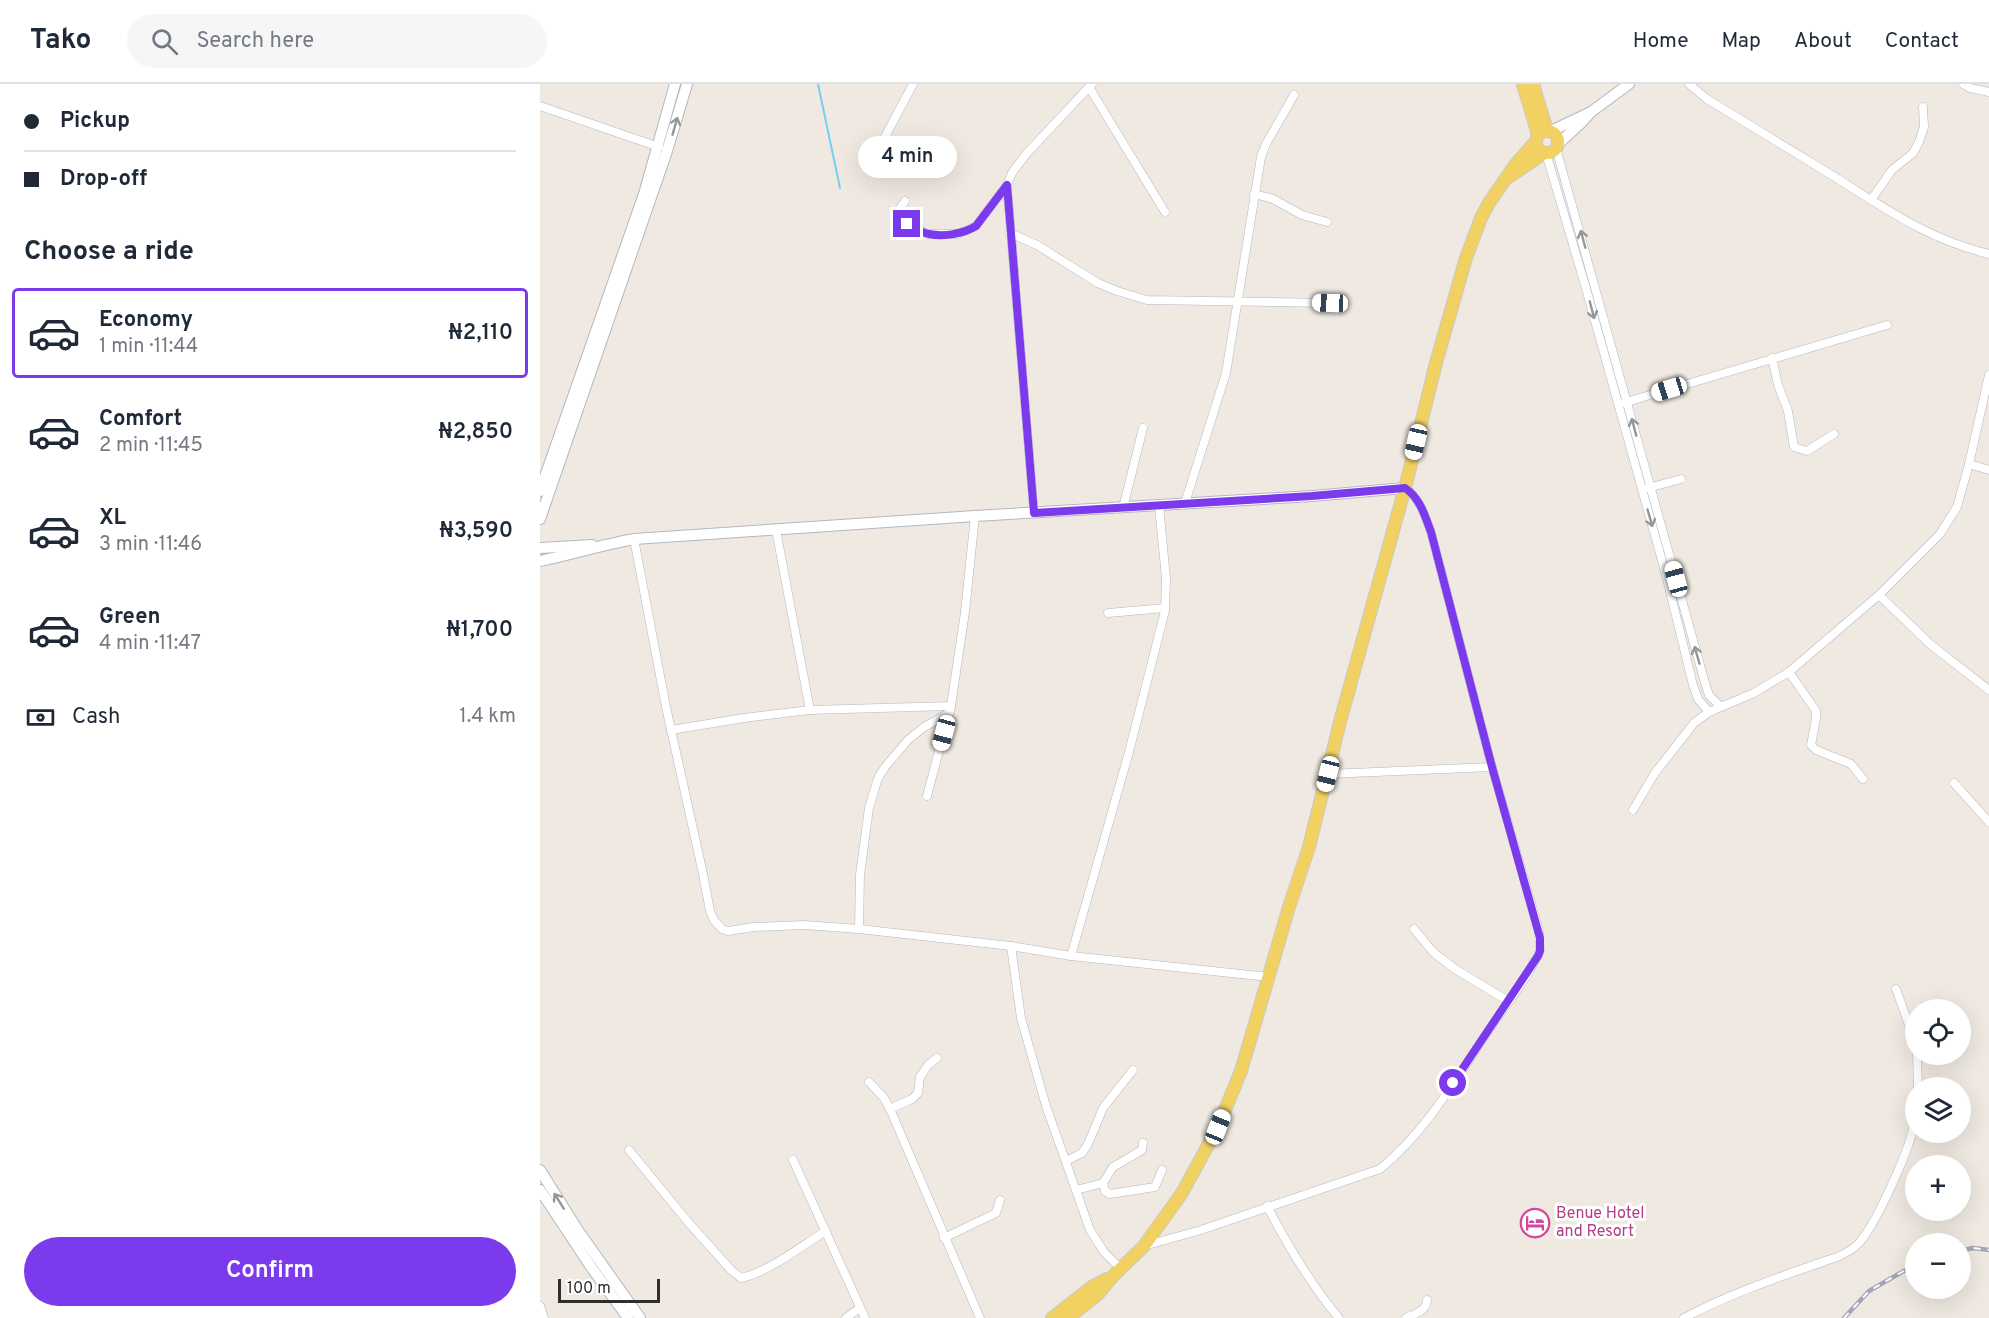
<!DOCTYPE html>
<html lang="en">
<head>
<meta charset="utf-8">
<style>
  :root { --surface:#fff; --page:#f6f6f7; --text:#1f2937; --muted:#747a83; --line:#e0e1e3; --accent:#7c3aed }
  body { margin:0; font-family:Overpass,sans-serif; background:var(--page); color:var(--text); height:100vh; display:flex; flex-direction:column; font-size:22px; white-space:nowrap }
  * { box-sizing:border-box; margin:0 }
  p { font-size:20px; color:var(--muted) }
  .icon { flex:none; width:33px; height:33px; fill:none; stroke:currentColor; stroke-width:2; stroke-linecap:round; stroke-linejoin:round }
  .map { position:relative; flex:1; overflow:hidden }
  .sheet { display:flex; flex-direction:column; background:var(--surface); width:540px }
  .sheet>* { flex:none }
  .banner { display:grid; align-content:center; height:132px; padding:0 24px; background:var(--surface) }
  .controls { position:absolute; left:1365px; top:915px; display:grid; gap:12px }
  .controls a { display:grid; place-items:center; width:66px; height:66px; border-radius:50%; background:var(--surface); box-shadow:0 6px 24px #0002; font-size:30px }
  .scale { position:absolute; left:18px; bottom:15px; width:102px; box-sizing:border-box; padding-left:6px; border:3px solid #2e2e2e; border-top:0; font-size:16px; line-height:21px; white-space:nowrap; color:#2e2e2e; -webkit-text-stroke:4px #fff; paint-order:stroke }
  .end { position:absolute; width:27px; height:27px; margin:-14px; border:8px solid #7c3aed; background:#fff; box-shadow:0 0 0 3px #fff }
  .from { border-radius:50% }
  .bubble { position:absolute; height:42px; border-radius:21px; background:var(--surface); box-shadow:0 6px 24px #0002; font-size:20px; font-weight:600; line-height:42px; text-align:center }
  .car { position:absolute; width:18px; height:36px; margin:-18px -9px; border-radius:8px; box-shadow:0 0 4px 2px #0007; background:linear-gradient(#fff 24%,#345 0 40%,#fff 0 76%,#345 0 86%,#fff 0) }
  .banner b { display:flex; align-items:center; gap:21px; height:57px; font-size:22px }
  .banner b+b { border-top:2px solid var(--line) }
  .banner i { width:15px; height:15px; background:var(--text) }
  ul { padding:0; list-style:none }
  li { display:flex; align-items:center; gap:18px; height:90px; margin:0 12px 9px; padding:0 12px; border:3px solid transparent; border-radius:6px }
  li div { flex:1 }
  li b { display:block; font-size:22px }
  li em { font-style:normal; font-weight:600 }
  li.current { border-color:var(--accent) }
  li>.icon { width:54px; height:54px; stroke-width:1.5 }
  h2 { padding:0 24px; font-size:27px; line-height:72px }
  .pay { display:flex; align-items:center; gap:15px; height:66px; padding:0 24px; font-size:22px }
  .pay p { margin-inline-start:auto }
  .cta { display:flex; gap:12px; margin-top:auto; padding:12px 24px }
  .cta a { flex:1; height:69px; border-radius:36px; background:var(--accent); color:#fff; font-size:24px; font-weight:600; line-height:69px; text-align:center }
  header { display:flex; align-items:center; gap:36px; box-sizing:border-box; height:84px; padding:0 30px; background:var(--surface); border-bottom:2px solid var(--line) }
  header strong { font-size:28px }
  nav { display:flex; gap:33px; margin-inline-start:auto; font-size:21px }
  .search { width:420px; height:54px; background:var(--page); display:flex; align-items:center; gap:15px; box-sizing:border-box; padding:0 21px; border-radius:33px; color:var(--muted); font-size:22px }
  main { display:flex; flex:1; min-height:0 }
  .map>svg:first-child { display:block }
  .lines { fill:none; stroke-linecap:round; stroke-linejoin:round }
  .stream { stroke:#75cff0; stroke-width:2 }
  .street-casing { stroke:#b4b7c1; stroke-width:9 }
  .secondary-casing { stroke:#b4b7c1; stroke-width:12 }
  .primary-casing { stroke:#c9c9c9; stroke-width:14 }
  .street { stroke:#fff; stroke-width:8 }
  .secondary { stroke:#fff; stroke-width:10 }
  .primary { stroke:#f2d163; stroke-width:12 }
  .rail-casing { stroke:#a3a6b8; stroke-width:4.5 }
  .rail { stroke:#fff; stroke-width:2; stroke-dasharray:7; stroke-linecap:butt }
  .oneway { stroke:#969696 }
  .route { stroke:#7c3aed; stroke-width:8 }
  .labels { text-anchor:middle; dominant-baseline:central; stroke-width:6; stroke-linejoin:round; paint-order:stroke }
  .hotel-label { font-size:16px; fill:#b23c85; stroke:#fff; text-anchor:start }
</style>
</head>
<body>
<header>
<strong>Tako</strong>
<div class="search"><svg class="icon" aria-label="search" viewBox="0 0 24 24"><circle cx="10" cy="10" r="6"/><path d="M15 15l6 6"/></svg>Search here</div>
<nav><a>Home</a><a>Map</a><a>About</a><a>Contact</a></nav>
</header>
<main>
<section class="sheet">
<div class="banner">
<b><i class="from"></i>Pickup</b>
<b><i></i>Drop-off</b>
</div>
<h2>Choose a ride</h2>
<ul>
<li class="current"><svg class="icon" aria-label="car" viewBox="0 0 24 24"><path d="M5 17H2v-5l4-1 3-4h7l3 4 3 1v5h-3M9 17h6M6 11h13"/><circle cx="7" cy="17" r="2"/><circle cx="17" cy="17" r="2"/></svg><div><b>Economy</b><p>1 min · 11:44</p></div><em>₦2,110</em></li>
<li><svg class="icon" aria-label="car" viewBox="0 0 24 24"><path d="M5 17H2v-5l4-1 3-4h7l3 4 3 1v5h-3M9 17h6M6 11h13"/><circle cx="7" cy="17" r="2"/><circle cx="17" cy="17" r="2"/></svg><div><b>Comfort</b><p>2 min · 11:45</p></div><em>₦2,850</em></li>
<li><svg class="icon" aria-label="car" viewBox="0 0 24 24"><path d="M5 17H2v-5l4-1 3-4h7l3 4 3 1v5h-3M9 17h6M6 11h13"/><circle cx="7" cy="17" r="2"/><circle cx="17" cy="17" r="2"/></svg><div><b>XL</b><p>3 min · 11:46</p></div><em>₦3,590</em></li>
<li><svg class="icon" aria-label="car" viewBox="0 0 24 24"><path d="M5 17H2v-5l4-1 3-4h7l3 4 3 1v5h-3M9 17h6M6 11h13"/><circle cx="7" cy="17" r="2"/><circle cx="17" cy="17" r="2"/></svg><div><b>Green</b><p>4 min · 11:47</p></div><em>₦1,700</em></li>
</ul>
<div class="pay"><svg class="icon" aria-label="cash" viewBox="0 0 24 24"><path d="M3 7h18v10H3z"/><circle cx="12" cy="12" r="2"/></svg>Cash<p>1.4 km</p></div>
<div class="cta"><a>Confirm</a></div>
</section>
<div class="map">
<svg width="1449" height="1234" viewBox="0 0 1449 1234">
  <rect width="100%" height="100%" fill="#efe9e1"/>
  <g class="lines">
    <polyline class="stream" points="278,0 300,104"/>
    <g class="street-casing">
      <g id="street">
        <path d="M 1149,0 L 1167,15 C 1206,39 1246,63 1285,87 C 1341,121 1383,154 1449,170"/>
        <polyline points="1423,0 1430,4 1449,8"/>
        <polyline points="549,3 625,128"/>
        <polyline points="0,22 119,63"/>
        <polyline points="339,64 373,0"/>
        <polyline points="1016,64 1165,599 1169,611 1181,623"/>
        <polyline points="1006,69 1045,201 1126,491 1153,601 1158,615 1169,628"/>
        <polyline points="714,110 733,115 762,131 787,138"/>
        <polyline points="1331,116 1352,86 1373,69 1379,58 1384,43 1383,23"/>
        <polyline points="365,117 359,126 360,132 367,140 388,150 418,150 436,142 467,101"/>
        <polyline points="470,149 497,161 558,199 577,207 607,216 790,219"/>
        <polyline points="1232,274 1238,301 1248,327 1254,363 1267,367 1294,350"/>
        <polyline points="1083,319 1347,241"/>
        <polyline points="1429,380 1449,386"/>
        <polyline points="1108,404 1141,395"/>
        <polyline points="645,419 686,289 721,73 726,60 754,11"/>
        <polyline points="583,424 603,344"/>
        <polyline points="494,429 467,101 472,89 487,69 552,0"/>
        <polyline points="236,446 270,626"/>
        <polyline points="94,455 126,623 163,790 170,827 174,836 182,845 188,847 214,843 264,841 319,845 471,862 531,872 729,893"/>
        <polyline points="1339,511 1390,560 1449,606"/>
        <polyline points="568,529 625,524"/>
        <polyline points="1249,588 1276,627 1276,635 1271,661 1276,666 1311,680 1323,695"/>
        <polyline points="131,646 204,634 270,626 411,622"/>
        <polyline points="788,690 952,683"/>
        <polyline points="1414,699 1449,738"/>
        <polyline points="387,712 411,622 425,528 435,432"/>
        <polyline points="1093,726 1115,689 1154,639 1169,628 1214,609 1249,588 1339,511 1400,450 1417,423 1429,380 1449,291"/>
        <polyline points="319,845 320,791 329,724 338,694 345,683 368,656 384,643 409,629"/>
        <polyline points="874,845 893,868 915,885 968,917"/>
        <polyline points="471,862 481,934 506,1022 550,1146 564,1168 581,1185"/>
        <polyline points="531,872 589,668 625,527 626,494 619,422"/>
        <polyline points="1356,905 1376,960"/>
        <polyline points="1377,970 1378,1004"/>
        <polyline points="329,998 344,1014 350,1025 440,1234"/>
        <polyline points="350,1025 372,1015 378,1009 380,993 388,981 397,974"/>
        <polyline points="603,1059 602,1066 573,1083 563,1099 565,1107 570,1110 615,1103 622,1086"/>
        <path d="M 89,1066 L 148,1138 L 191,1186 L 201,1194 C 227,1189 263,1161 286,1147"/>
        <polyline points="253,1076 325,1234"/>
        <polyline points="526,1077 542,1069 548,1060 563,1024 593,986"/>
        <polyline points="536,1106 563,1099"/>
        <path d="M 727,1122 C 748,1162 770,1200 799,1234"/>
        <polyline points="404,1154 456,1129 460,1116"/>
        <path d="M 604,1162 L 661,1146 L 840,1085 C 887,1047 919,990 953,940 C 969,917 988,893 1000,867 L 999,847 L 952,683 L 891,448 C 885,432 880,414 865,404"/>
        <polyline points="0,1222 4,1234"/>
        <polyline points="306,1234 320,1224"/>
        <path d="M 866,1234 C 874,1230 887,1227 887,1216"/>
        <path d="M 1144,1234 C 1193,1208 1245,1191 1297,1173 C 1304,1170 1311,1167 1317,1161 C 1335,1143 1367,1071 1373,1045 C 1374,1038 1375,1030 1376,1022"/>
      </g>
    </g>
    <g class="secondary-casing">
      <g id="secondary">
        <polyline points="1011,47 1051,28 1089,0"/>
        <polyline points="1018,60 1042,38 1051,28"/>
        <polyline points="0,407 104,110 135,0"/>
        <polyline points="0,435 127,67 147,0"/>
        <polyline points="0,464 52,461"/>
        <path d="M 0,477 C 32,470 62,461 94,455 L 435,432 L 772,412 L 865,404"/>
        <polyline points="0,1086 37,1145 100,1234"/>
        <polyline points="0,1106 51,1183 88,1234"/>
      </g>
    </g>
    <g class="primary-casing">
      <g id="primary">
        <polyline points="983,0 998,51"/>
        <polyline points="993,0 1007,47"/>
        <circle cx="1007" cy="58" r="11"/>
        <polyline points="969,93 1004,69"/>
        <polyline points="512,1234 552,1203 567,1195"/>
        <polyline points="528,1234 558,1210 573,1192 604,1162 642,1109 678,1043 701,987 749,823 769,763 801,634 865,404 896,279 926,174 941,134 949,119 975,81 996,57"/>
      </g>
    </g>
    <use href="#street" class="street"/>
    <use href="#secondary" class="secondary"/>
    <use href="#primary" class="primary"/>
    <g class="rail-casing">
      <g id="rail">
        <polyline points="1420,1167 1433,1164 1449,1166"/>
        <polyline points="1304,1234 1329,1207 1376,1180"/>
      </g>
    </g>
    <use href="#rail" class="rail"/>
  </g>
  <defs><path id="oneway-shaft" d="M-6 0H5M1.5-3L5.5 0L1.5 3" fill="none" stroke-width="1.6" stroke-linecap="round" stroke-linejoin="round" transform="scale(1.5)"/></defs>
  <g class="oneway">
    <use href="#oneway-shaft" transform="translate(135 42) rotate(-74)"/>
    <use href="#oneway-shaft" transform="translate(1043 155) rotate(-105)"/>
    <use href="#oneway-shaft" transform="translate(1052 226) rotate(75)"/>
    <use href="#oneway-shaft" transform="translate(1094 343) rotate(-105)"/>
    <use href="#oneway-shaft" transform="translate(1110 434) rotate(74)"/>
    <use href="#oneway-shaft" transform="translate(1157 571) rotate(-106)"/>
    <use href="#oneway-shaft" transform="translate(19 1117) rotate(-122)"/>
  </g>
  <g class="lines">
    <path class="route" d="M 367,140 C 374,143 382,149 389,150 C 404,153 423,150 436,142 L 467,101 L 494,429 L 772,412 L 865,404 C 880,414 885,432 891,448 L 952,683 L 1000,854 L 1000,867 L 998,872 L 913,999"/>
  </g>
  <defs>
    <g id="hotel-ring" transform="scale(1.5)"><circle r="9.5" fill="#fff" stroke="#d1479c" stroke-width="1.5"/><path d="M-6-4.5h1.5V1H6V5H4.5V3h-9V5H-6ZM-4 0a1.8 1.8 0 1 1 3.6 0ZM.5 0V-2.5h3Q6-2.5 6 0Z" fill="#d1479c"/></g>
  </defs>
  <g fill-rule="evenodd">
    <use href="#hotel-ring" x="995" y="1139"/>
  </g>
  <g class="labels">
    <g class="hotel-label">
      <text x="1016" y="1130">Benue Hotel<tspan x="1016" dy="18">and Resort</tspan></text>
    </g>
  </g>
</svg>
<div class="controls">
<a><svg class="icon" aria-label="locate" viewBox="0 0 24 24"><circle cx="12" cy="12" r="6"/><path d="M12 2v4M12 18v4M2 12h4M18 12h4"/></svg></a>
<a><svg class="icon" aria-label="layers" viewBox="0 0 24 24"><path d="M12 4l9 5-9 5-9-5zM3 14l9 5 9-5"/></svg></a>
<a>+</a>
<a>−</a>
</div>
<div class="scale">100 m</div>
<i class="end from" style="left:913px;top:999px"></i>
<i class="end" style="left:367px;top:140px"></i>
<div class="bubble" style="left:318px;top:52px;width:99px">4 min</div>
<i class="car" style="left:790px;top:219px;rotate:272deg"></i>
<i class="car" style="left:1129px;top:305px;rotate:253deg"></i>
<i class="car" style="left:876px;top:358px;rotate:193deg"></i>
<i class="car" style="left:1136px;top:495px;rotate:345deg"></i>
<i class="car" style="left:404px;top:649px;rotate:195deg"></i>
<i class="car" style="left:788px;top:690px;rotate:194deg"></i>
<i class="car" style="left:678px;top:1043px;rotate:22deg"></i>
</div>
</main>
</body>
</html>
